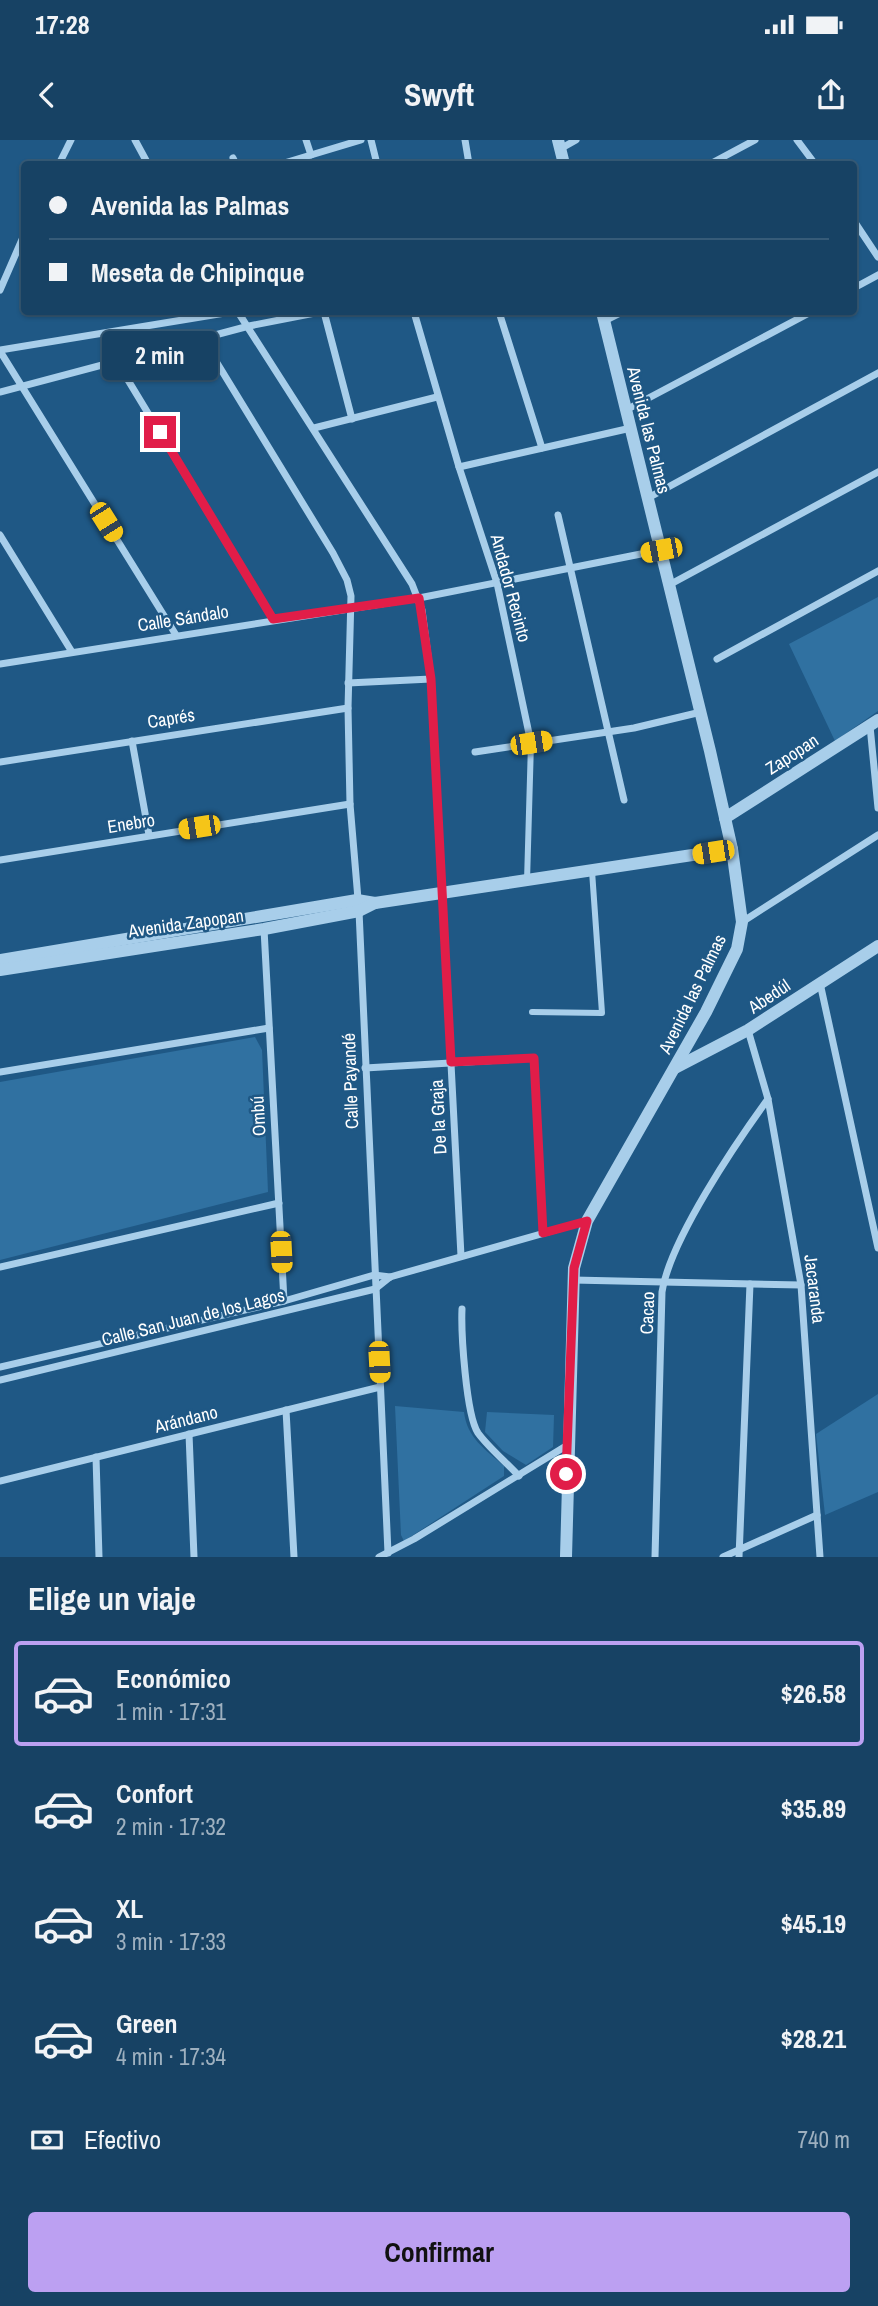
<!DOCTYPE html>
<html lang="es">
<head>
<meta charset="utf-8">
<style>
  :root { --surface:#174264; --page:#244d6d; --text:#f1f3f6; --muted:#9eb0bf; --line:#365b78; --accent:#bca0f2 }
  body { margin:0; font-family:"Archivo Narrow",sans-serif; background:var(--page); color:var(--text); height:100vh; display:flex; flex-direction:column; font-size:26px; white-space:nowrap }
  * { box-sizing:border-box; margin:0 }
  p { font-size:23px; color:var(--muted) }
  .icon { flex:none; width:38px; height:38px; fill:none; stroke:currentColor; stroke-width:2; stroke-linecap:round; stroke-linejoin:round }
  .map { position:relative; height:1417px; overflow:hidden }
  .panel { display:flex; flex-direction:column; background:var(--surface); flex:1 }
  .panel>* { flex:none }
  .top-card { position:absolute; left:21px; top:21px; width:836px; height:154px; border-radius:7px; box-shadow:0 2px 5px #0004,0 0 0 2px var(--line); display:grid; align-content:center; height:154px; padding:0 28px; background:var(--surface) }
  .end { position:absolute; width:32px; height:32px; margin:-16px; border:9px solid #e11d48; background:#fff; box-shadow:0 0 0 4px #fff }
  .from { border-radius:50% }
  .bubble { position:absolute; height:49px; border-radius:7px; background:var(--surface); box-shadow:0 2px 5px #0004,0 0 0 2px var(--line); font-size:23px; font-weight:700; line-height:49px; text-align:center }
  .car { position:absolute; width:21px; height:42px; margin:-21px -10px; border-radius:9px; box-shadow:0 0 5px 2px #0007; background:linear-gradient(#f5c518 24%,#345 0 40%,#f5c518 0 76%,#345 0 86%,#f5c518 0) }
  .top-card b { display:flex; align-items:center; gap:24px; height:66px; font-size:26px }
  .top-card b+b { border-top:2px solid var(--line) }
  .top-card i { width:18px; height:18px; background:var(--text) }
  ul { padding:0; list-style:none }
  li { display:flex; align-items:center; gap:21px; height:105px; margin:0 14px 10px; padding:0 14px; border:4px solid transparent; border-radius:7px }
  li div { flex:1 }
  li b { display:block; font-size:26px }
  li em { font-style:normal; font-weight:700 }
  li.active { border-color:var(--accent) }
  li>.icon { width:63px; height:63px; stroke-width:1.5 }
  h2 { padding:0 28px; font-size:32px; line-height:84px }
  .pay { display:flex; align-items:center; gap:18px; height:77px; padding:0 28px; font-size:26px }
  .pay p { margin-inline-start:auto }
  .action { display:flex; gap:14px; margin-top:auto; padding:14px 28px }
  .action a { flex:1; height:80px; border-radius:7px; background:var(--accent); color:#111; font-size:28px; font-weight:700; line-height:80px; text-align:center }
  .status { display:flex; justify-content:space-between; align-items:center; height:49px; padding:0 35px; background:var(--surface); direction:ltr }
  .status svg { height:19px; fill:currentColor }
  header { display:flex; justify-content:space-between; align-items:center; height:91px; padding:0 28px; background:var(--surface); font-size:32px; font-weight:700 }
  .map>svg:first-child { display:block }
  .green { fill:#3071a1 }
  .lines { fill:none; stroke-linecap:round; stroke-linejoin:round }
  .pedestrian { stroke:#a8ceea; stroke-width:6 }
  .minor { stroke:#a8ceea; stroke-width:7 }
  .tertiary { stroke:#a8ceea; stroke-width:12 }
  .route { stroke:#e11d48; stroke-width:9 }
  .labels { text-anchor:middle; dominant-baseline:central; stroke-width:5; stroke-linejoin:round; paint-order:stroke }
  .street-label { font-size:18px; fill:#fff; stroke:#1f5885 }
</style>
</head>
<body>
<div class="status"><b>17:28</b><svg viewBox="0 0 49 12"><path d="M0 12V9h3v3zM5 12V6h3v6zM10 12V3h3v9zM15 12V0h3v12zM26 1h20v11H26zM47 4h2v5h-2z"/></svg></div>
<header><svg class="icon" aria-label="back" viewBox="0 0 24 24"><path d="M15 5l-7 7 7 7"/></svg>Swyft<svg class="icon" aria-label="share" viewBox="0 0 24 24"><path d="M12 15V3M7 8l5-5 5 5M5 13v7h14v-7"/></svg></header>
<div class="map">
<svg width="878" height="1417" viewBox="0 0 878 1417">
  <rect width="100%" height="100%" fill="#1f5885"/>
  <g class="green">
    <polygon points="878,457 878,571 835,601 789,504"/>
    <polygon points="255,897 262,910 268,1052 0,1120 0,942"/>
    <polygon points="878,1254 878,1352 825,1375 816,1294"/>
    <path d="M 395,1266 L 464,1272 C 467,1298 485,1309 504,1326 L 504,1336 L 404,1401 L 401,1395 Z"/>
    <polygon points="487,1272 554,1275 553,1307 526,1325 503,1311 485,1292"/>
  </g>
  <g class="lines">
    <g class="pedestrian">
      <polyline points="527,741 531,603"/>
      <polyline points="532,872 602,873 592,731"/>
    </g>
    <g class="minor">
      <polyline points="135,0 148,24"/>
      <polyline points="306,0 311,15"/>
      <polyline points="371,0 377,24"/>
      <polyline points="465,0 469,24"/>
      <polyline points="797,0 815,24"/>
      <polyline points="560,9 576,0"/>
      <polyline points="233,18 236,24"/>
      <polyline points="59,24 71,0"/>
      <polyline points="281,24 361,0"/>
      <polyline points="710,24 755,0"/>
      <polyline points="854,81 878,117"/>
      <polyline points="854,148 878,135"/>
      <polyline points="0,150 24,95"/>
      <polyline points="238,172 412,444 422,470 431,539 461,1116"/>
      <polyline points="324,172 352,279"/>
      <polyline points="414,172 459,327 497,443 531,603"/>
      <polyline points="499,172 542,308"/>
      <polyline points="604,181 622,172"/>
      <polyline points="203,200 333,413 347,440 351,456 348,568 350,664 359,771 388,1413"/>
      <polyline points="0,210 231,172"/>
      <polyline points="0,211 176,495"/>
      <polyline points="117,222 273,479"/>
      <polyline points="0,252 249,186 320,172"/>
      <polyline points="626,270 811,172"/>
      <polyline points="314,288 437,257"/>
      <polyline points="459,327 631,288"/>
      <polyline points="648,358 878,233"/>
      <polyline points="558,375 624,660"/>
      <polyline points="0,395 72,512"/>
      <polyline points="669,445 878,332"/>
      <polyline points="717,519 878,431"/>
      <polyline points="0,524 419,458 661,410"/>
      <polyline points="348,543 431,539"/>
      <polyline points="870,586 878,668"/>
      <polyline points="132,601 149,695"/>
      <polyline points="475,612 634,588 701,572"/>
      <polyline points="0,622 348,568"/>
      <polyline points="0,720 350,664"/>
      <polyline points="742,782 878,695"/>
      <polyline points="264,789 284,1161"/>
      <polyline points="820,843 878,1108"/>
      <polyline points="748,890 768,959 801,1145 820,1417"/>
      <polyline points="365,928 534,918 543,1093"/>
      <polyline points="0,932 269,888"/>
      <polyline points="0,1127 279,1063"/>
      <polyline points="573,1140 801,1145"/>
      <path d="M 462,1169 C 461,1192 466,1275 478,1293 C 489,1308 506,1322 519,1336"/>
      <polyline points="0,1227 284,1161 374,1135 390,1137"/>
      <polyline points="0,1240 375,1149 390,1137 587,1081"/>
      <polyline points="286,1270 294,1417"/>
      <polyline points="189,1294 194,1417"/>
      <polyline points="96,1317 99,1417"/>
      <polyline points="0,1341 380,1247"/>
      <polyline points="379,1417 414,1399 566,1306"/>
      <path d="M 655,1417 L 662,1152 C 670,1100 736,1003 768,959"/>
      <polyline points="723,1417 817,1375"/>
      <polyline points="739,1417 750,1144"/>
    </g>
    <g class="tertiary">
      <polyline points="558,0 564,24"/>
      <polyline points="725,678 878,580"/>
      <polyline points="0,820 357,760 375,763"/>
      <polyline points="0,830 264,789 359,771 375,763 732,709"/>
      <polyline points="675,928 748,890 878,806"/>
      <polyline points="566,1417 574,1128 587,1081 706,872 737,809 742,782 732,709 710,611 602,172"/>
    </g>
  </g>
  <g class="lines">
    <polyline class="route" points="160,292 273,479 419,458 431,539 451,922 534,918 543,1093 587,1081 574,1128 566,1334"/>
  </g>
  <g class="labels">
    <g class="street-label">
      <text transform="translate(649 290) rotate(76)">Avenida las Palmas</text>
      <text transform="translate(511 448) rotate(75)">Andador Recinto</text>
      <text transform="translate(183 478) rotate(-9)">Calle Sándalo</text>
      <text transform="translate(171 578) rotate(-9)">Caprés</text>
      <text transform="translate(792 614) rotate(-33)">Zapopan</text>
      <text transform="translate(131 683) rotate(-9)">Enebro</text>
      <text transform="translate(186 783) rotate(-8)">Avenida Zapopan</text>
      <text transform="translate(692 854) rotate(-64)">Avenida las Palmas</text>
      <text transform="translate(769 856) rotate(-34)">Abedúl</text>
      <text transform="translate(350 941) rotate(-92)">Calle Payandé</text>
      <text transform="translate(258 976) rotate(-93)">Ombú</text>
      <text transform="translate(438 977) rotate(-93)">De la Graja</text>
      <text transform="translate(815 1149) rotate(83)">Jacaranda</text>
      <text transform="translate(647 1173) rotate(-88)">Cacao</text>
      <text transform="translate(193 1177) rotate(-14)">Calle San Juan de los Lagos</text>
      <text transform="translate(186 1279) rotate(-14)">Arándano</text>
    </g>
  </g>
</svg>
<i class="end from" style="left:566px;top:1334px"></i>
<i class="end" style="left:160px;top:292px"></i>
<div class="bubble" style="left:102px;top:191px;width:116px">2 min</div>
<i class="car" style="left:106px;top:382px;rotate:148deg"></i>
<i class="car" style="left:661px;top:410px;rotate:259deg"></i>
<i class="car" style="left:531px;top:603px;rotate:81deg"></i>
<i class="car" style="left:199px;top:687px;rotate:261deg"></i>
<i class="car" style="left:713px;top:712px;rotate:261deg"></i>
<i class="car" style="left:281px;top:1112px;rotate:177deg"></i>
<i class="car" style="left:379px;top:1222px;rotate:177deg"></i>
<div class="top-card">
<b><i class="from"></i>Avenida las Palmas</b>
<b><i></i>Meseta de Chipinque</b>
</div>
</div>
<section class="panel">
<h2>Elige un viaje</h2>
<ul>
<li class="active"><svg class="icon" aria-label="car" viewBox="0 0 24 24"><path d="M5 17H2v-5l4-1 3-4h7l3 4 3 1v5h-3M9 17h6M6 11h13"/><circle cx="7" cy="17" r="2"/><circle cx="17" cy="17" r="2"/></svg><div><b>Económico</b><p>1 min · 17:31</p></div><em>$26.58</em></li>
<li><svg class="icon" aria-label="car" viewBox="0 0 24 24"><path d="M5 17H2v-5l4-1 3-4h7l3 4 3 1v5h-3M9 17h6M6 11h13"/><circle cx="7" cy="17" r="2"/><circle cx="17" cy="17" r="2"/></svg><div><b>Confort</b><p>2 min · 17:32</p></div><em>$35.89</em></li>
<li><svg class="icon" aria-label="car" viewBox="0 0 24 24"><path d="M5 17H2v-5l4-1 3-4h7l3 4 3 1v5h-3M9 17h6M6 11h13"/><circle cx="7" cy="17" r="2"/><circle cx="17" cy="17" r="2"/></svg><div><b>XL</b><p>3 min · 17:33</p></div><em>$45.19</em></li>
<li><svg class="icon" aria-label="car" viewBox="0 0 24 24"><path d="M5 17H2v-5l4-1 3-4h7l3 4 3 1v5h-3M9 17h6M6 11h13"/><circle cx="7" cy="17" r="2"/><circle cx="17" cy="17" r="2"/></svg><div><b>Green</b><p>4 min · 17:34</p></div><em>$28.21</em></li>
</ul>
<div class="pay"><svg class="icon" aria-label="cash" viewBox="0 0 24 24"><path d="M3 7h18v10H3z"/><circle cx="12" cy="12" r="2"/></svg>Efectivo<p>740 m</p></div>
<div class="action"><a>Confirmar</a></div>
</section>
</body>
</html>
